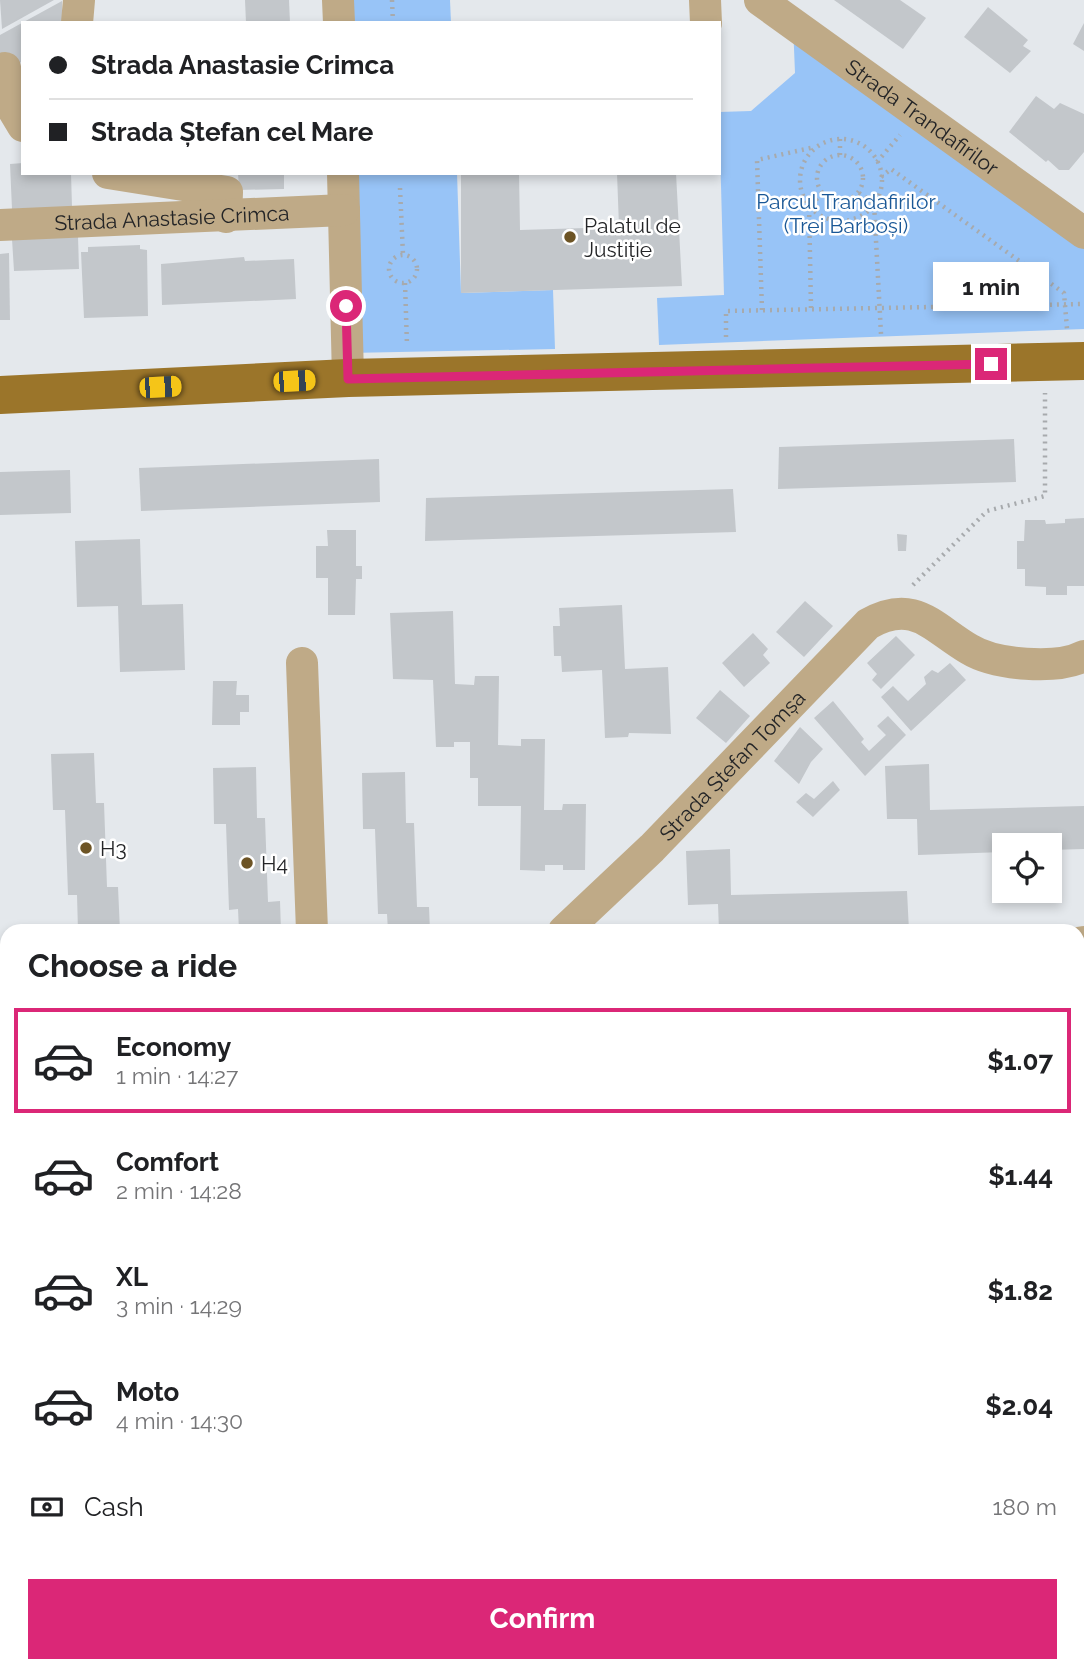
<!DOCTYPE html>
<html lang="en">
<head>
<meta charset="utf-8">
<style>
  :root { --surface:#fff; --page:#f6f6f6; --text:#202124; --muted:#757577; --line:#e0e0e0; --accent:#db2777 }
  body { margin:0; font-family:Raleway,sans-serif; background:var(--page); color:var(--text); height:100vh; display:flex; flex-direction:column; font-size:26px; white-space:nowrap }
  * { box-sizing:border-box; margin:0 }
  p { font-size:23px; color:var(--muted) }
  .icon { flex:none; width:38px; height:38px; fill:none; stroke:currentColor; stroke-width:2; stroke-linecap:round; stroke-linejoin:round }
  .map { position:relative; flex:1; overflow:hidden }
  .panel { position:absolute; left:0px; top:924px; width:1085px; height:749px; display:flex; flex-direction:column; background:var(--surface); border-radius:21px 21px 0 0; box-shadow:0 4px 10px #0003 }
  .panel>* { flex:none }
  .banner { position:absolute; left:21px; top:21px; width:700px; height:154px; border-radius:0px; box-shadow:0 4px 10px #0003; display:grid; align-content:center; height:154px; padding:0 28px; background:var(--surface) }
  .buttons { position:absolute; left:992px; top:833px; display:grid; gap:14px }
  .buttons a { display:grid; place-items:center; width:70px; height:70px; border-radius:0px; background:var(--surface); box-shadow:0 4px 10px #0003; font-size:35px }
  .end { position:absolute; width:32px; height:32px; margin:-16px; border:9px solid #db2777; background:#fff; box-shadow:0 0 0 4px #fff }
  .from { border-radius:50% }
  .bubble { position:absolute; height:49px; border-radius:0px; background:var(--surface); box-shadow:0 4px 10px #0003; font-size:23px; font-weight:700; line-height:49px; text-align:center }
  .car { position:absolute; width:21px; height:42px; margin:-21px -10px; border-radius:9px; box-shadow:0 0 5px 2px #0007; background:linear-gradient(#f5c518 24%,#345 0 40%,#f5c518 0 76%,#345 0 86%,#f5c518 0) }
  .banner b { display:flex; align-items:center; gap:24px; height:66px; font-size:26px }
  .banner b+b { border-top:2px solid var(--line) }
  .banner i { width:18px; height:18px; background:var(--text) }
  ul { padding:0; list-style:none }
  li { display:flex; align-items:center; gap:21px; height:105px; margin:0 14px 10px; padding:0 14px; border:4px solid transparent; border-radius:0px }
  li div { flex:1 }
  li b { display:block; font-size:26px }
  li em { font-style:normal; font-weight:700 }
  li.on { border-color:var(--accent) }
  li>.icon { width:63px; height:63px; stroke-width:1.5 }
  h2 { padding:0 28px; font-size:32px; line-height:84px }
  .pay { display:flex; align-items:center; gap:18px; height:77px; padding:0 28px; font-size:26px }
  .pay p { margin-inline-start:auto }
  .cta { display:flex; gap:14px; margin-top:auto; padding:14px 28px }
  .cta a { flex:1; height:80px; border-radius:0px; background:var(--accent); color:#fff; font-size:28px; font-weight:700; line-height:80px; text-align:center }
  .map>svg:first-child { display:block }
  .green { fill:#98c4f7 }
  .lines { fill:none; stroke-linecap:round; stroke-linejoin:round }
  .stream { stroke:#67a4e8; stroke-width:8 }
  .building { fill:#c3c7cb }
  .path { stroke:#a7aaad; stroke-width:4.5; stroke-dasharray:2 5; stroke-linecap:butt }
  .minor { stroke:#bfaa87; stroke-width:32 }
  .major { stroke:#9b752a; stroke-width:38 }
  .route { stroke:#db2777; stroke-width:9 }
  .poi-dot { fill:#6d5425; stroke:#fff; stroke-width:2.5 }
  .labels { text-anchor:middle; dominant-baseline:central; stroke-width:5; stroke-linejoin:round; paint-order:stroke }
  .street-label { font-size:21px; fill:#242527; stroke:#fff }
  .park-label { font-size:21px; fill:#195796; stroke:#fff }
  .poi-label { font-size:21px; fill:#242527; stroke:#fff; text-anchor:start }
</style>
</head>
<body>
<div class="map">
<svg width="1084" height="1673" viewBox="0 0 1084 1673">
  <rect width="100%" height="100%" fill="#e4e8ec"/>
  <g class="green">
    <polygon points="340,0 450,0 451,23 341,23"/>
    <polygon points="793,24 1084,233 1084,329 659,345 657,298 724,295 719,112 751,111 795,73"/>
    <polygon points="344,173 457,173 461,293 553,290 555,349 349,353"/>
  </g>
  <g class="lines">
    <polyline class="stream" points="1078,1285 1084,1284"/>
  </g>
  <g class="building">
    <polygon points="0,0 54,0 2,29"/>
    <polygon points="245,0 289,0 290,23 246,23"/>
    <polygon points="834,0 900,0 926,18 903,49"/>
    <polygon points="62,1 62,22 23,23 23,62 0,65 0,35"/>
    <polygon points="988,7 1028,40 1023,46 1031,51 1010,73 964,37"/>
    <polygon points="1084,23 1084,51 1073,44"/>
    <polygon points="1036,96 1054,109 1060,103 1084,114 1084,152 1069,170 1059,170 1048,160 1046,162 1009,132"/>
    <polygon points="23,163 23,173 71,173 72,207 12,209 10,164"/>
    <polygon points="238,173 284,173 284,189 239,190"/>
    <polygon points="461,173 519,173 520,230 619,227 617,173 676,173 682,286 461,293"/>
    <polygon points="78,237 79,269 14,271 12,239"/>
    <polygon points="140,245 140,249 147,250 148,316 84,318 81,252 88,252 88,247"/>
    <polygon points="9,253 10,320 0,320 0,254"/>
    <polygon points="244,257 245,261 294,259 296,299 162,305 161,264"/>
    <polygon points="1014,439 1016,482 778,489 779,447"/>
    <polygon points="379,459 380,502 141,511 139,468"/>
    <polygon points="70,470 71,513 0,515 0,472"/>
    <polygon points="733,489 736,532 425,541 426,498"/>
    <polygon points="1084,518 1084,586 1067,586 1067,595 1046,595 1046,587 1025,586 1025,569 1017,569 1017,541 1024,541 1025,520 1045,520 1046,524 1065,523 1065,519"/>
    <polygon points="327,530 356,530 356,566 362,566 362,579 356,579 355,615 328,615 328,578 316,578 316,546 328,546"/>
    <polygon points="897,534 907,535 906,551 898,551"/>
    <polygon points="140,539 142,605 183,604 185,670 120,672 118,606 77,607 75,541"/>
    <polygon points="805,601 833,626 804,657 776,632"/>
    <polygon points="622,605 625,669 668,667 671,734 629,733 628,737 605,738 602,670 562,672 561,656 554,656 553,626 560,626 559,608"/>
    <polygon points="453,611 455,684 474,685 475,676 499,676 498,745 521,746 521,739 545,739 544,810 562,810 563,804 586,804 585,870 563,870 563,865 545,865 545,871 520,870 521,806 478,806 478,778 470,778 470,742 454,742 454,747 436,747 433,680 393,679 390,613"/>
    <polygon points="753,633 768,649 763,655 770,663 744,687 722,663"/>
    <polygon points="896,636 915,655 881,689 872,680 877,674 867,663"/>
    <polygon points="950,663 966,680 911,731 881,697 893,686 908,701 926,684 924,677 932,670 938,673"/>
    <polygon points="213,681 237,681 236,695 249,695 249,712 240,712 240,725 212,725"/>
    <polygon points="720,690 750,716 726,743 696,718"/>
    <polygon points="833,701 864,739 861,742 869,751 886,735 877,726 888,716 906,735 865,776 814,718"/>
    <polygon points="800,727 823,749 811,762 799,784 774,761"/>
    <polygon points="94,753 96,803 104,803 107,887 118,887 120,931 78,931 77,895 68,895 65,810 53,810 51,754"/>
    <polygon points="929,764 930,810 1084,806 1084,849 1050,850 1050,845 1004,845 1004,852 918,855 917,819 887,819 885,766"/>
    <polygon points="256,767 257,818 265,818 268,902 280,901 281,931 239,931 238,909 229,910 226,824 214,824 213,768"/>
    <polygon points="405,772 406,823 414,823 417,907 429,907 430,931 388,931 387,914 378,914 375,829 363,829 362,773"/>
    <polygon points="833,781 840,790 813,817 796,802 806,793 814,799"/>
    <polygon points="730,849 731,895 907,891 909,931 719,931 718,904 688,905 686,851"/>
    <polygon points="0,1008 7,1011 7,1071 0,1069"/>
    <polygon points="7,1144 7,1172 0,1179 0,1150"/>
    <polygon points="1081,1191 1084,1241 1078,1242 1078,1192"/>
    <polygon points="0,1282 7,1288 7,1317 0,1311"/>
    <polygon points="0,1314 7,1321 7,1344 0,1337"/>
    <polygon points="7,1484 7,1515 0,1520 0,1489"/>
    <polygon points="82,1666 99,1666 102,1673 63,1673"/>
    <polygon points="142,1666 222,1666 222,1667 194,1673 144,1673"/>
    <polygon points="747,1666 807,1666 808,1673 748,1673"/>
    <polygon points="843,1666 909,1666 911,1673 844,1673"/>
    <polygon points="977,1666 1066,1666 1067,1673 978,1673"/>
  </g>
  <g class="lines">
    <g class="path">
      <polyline points="392,0 393,23"/>
      <polyline points="840,139 840,155"/>
      <circle cx="841" cy="180" r="41"/>
      <circle cx="840" cy="178" r="23"/>
      <polyline points="877,162 900,135"/>
      <polyline points="881,177 891,169 1064,293 1067,329"/>
      <polyline points="400,188 403,255"/>
      <polyline points="859,193 874,203 881,334"/>
      <circle cx="403" cy="269" r="14"/>
      <polyline points="405,283 407,345"/>
      <polyline points="811,308 809,205 823,194"/>
      <polyline points="762,310 757,160 815,147"/>
      <polyline points="726,337 726,311 1084,304"/>
      <polyline points="913,585 987,511 1045,496 1045,393"/>
    </g>
    <g class="minor">
      <polyline points="338,0 339,23"/>
      <polyline points="705,0 706,23"/>
      <path id="s1" d="M 760,0 L 1084,233"/>
      <polyline points="77,23 79,0"/>
      <polyline points="5,68 14,111 23,126"/>
      <polyline points="108,173 227,192 226,217"/>
      <polyline points="343,173 348,378"/>
      <path id="s2" d="M 0,225 L 344,210"/>
      <polyline points="302,663 312,931"/>
      <path id="s3" d="M 564,931 L 652,848 L 868,624 C 914,598 932,627 969,649 C 995,665 1057,670 1084,656"/>
      <polyline points="1078,943 1084,942"/>
      <polyline points="0,978 7,980"/>
      <polyline points="0,1259 7,1265"/>
      <polyline points="1078,1330 1084,1330"/>
      <polyline points="1078,1529 1084,1529"/>
      <polyline points="0,1534 7,1529"/>
      <polyline points="127,1666 129,1673"/>
      <polyline points="293,1666 295,1673"/>
      <polyline points="465,1666 469,1673"/>
      <polyline points="961,1666 962,1673"/>
      <polyline points="372,1673 397,1666"/>
    </g>
    <polyline class="major" points="0,395 348,378 1084,361"/>
  </g>
  <g class="lines">
    <polyline class="route" points="346,306 348,379 991,364"/>
  </g>
  <g class="poi-dot">
    <circle cx="570" cy="237" r="7"/>
    <circle cx="86" cy="848" r="7"/>
    <circle cx="247" cy="863" r="7"/>
  </g>
  <g class="labels">
    <g class="street-label">
      <text stroke="none"><textPath href="#s1" startOffset="200">Strada Trandafirilor</textPath></text>
      <text stroke="none"><textPath href="#s2" startOffset="172">Strada Anastasie Crimca</textPath></text>
      <text stroke="none"><textPath href="#s3" startOffset="236">Strada Ștefan Tomșa</textPath></text>
    </g>
    <g class="park-label">
      <text x="846" y="201">Parcul Trandafirilor<tspan x="846" dy="24">(Trei Barboși)</tspan></text>
    </g>
    <g class="poi-label">
      <text x="584" y="225">Palatul de<tspan x="584" dy="24">Justiție</tspan></text>
      <text x="100" y="848">H3</text>
      <text x="261" y="863">H4</text>
    </g>
  </g>
</svg>
<div class="buttons">
<a><svg class="icon" aria-label="locate" viewBox="0 0 24 24"><circle cx="12" cy="12" r="6"/><path d="M12 2v4M12 18v4M2 12h4M18 12h4"/></svg></a>
</div>
<i class="end from" style="left:346px;top:306px"></i>
<i class="end" style="left:991px;top:364px"></i>
<div class="bubble" style="left:933px;top:262px;width:116px">1 min</div>
<i class="car" style="left:294px;top:381px;rotate:87deg"></i>
<i class="car" style="left:160px;top:387px;rotate:87deg"></i>
<div class="banner">
<b><i class="from"></i>Strada Anastasie Crimca</b>
<b><i></i>Strada Ștefan cel Mare</b>
</div>
<section class="panel">
<h2>Choose a ride</h2>
<ul>
<li class="on"><svg class="icon" aria-label="car" viewBox="0 0 24 24"><path d="M5 17H2v-5l4-1 3-4h7l3 4 3 1v5h-3M9 17h6M6 11h13"/><circle cx="7" cy="17" r="2"/><circle cx="17" cy="17" r="2"/></svg><div><b>Economy</b><p>1 min · 14:27</p></div><em>$1.07</em></li>
<li><svg class="icon" aria-label="car" viewBox="0 0 24 24"><path d="M5 17H2v-5l4-1 3-4h7l3 4 3 1v5h-3M9 17h6M6 11h13"/><circle cx="7" cy="17" r="2"/><circle cx="17" cy="17" r="2"/></svg><div><b>Comfort</b><p>2 min · 14:28</p></div><em>$1.44</em></li>
<li><svg class="icon" aria-label="car" viewBox="0 0 24 24"><path d="M5 17H2v-5l4-1 3-4h7l3 4 3 1v5h-3M9 17h6M6 11h13"/><circle cx="7" cy="17" r="2"/><circle cx="17" cy="17" r="2"/></svg><div><b>XL</b><p>3 min · 14:29</p></div><em>$1.82</em></li>
<li><svg class="icon" aria-label="car" viewBox="0 0 24 24"><path d="M5 17H2v-5l4-1 3-4h7l3 4 3 1v5h-3M9 17h6M6 11h13"/><circle cx="7" cy="17" r="2"/><circle cx="17" cy="17" r="2"/></svg><div><b>Moto</b><p>4 min · 14:30</p></div><em>$2.04</em></li>
</ul>
<div class="pay"><svg class="icon" aria-label="cash" viewBox="0 0 24 24"><path d="M3 7h18v10H3z"/><circle cx="12" cy="12" r="2"/></svg>Cash<p>180 m</p></div>
<div class="cta"><a>Confirm</a></div>
</section>
</div>
</body>
</html>
